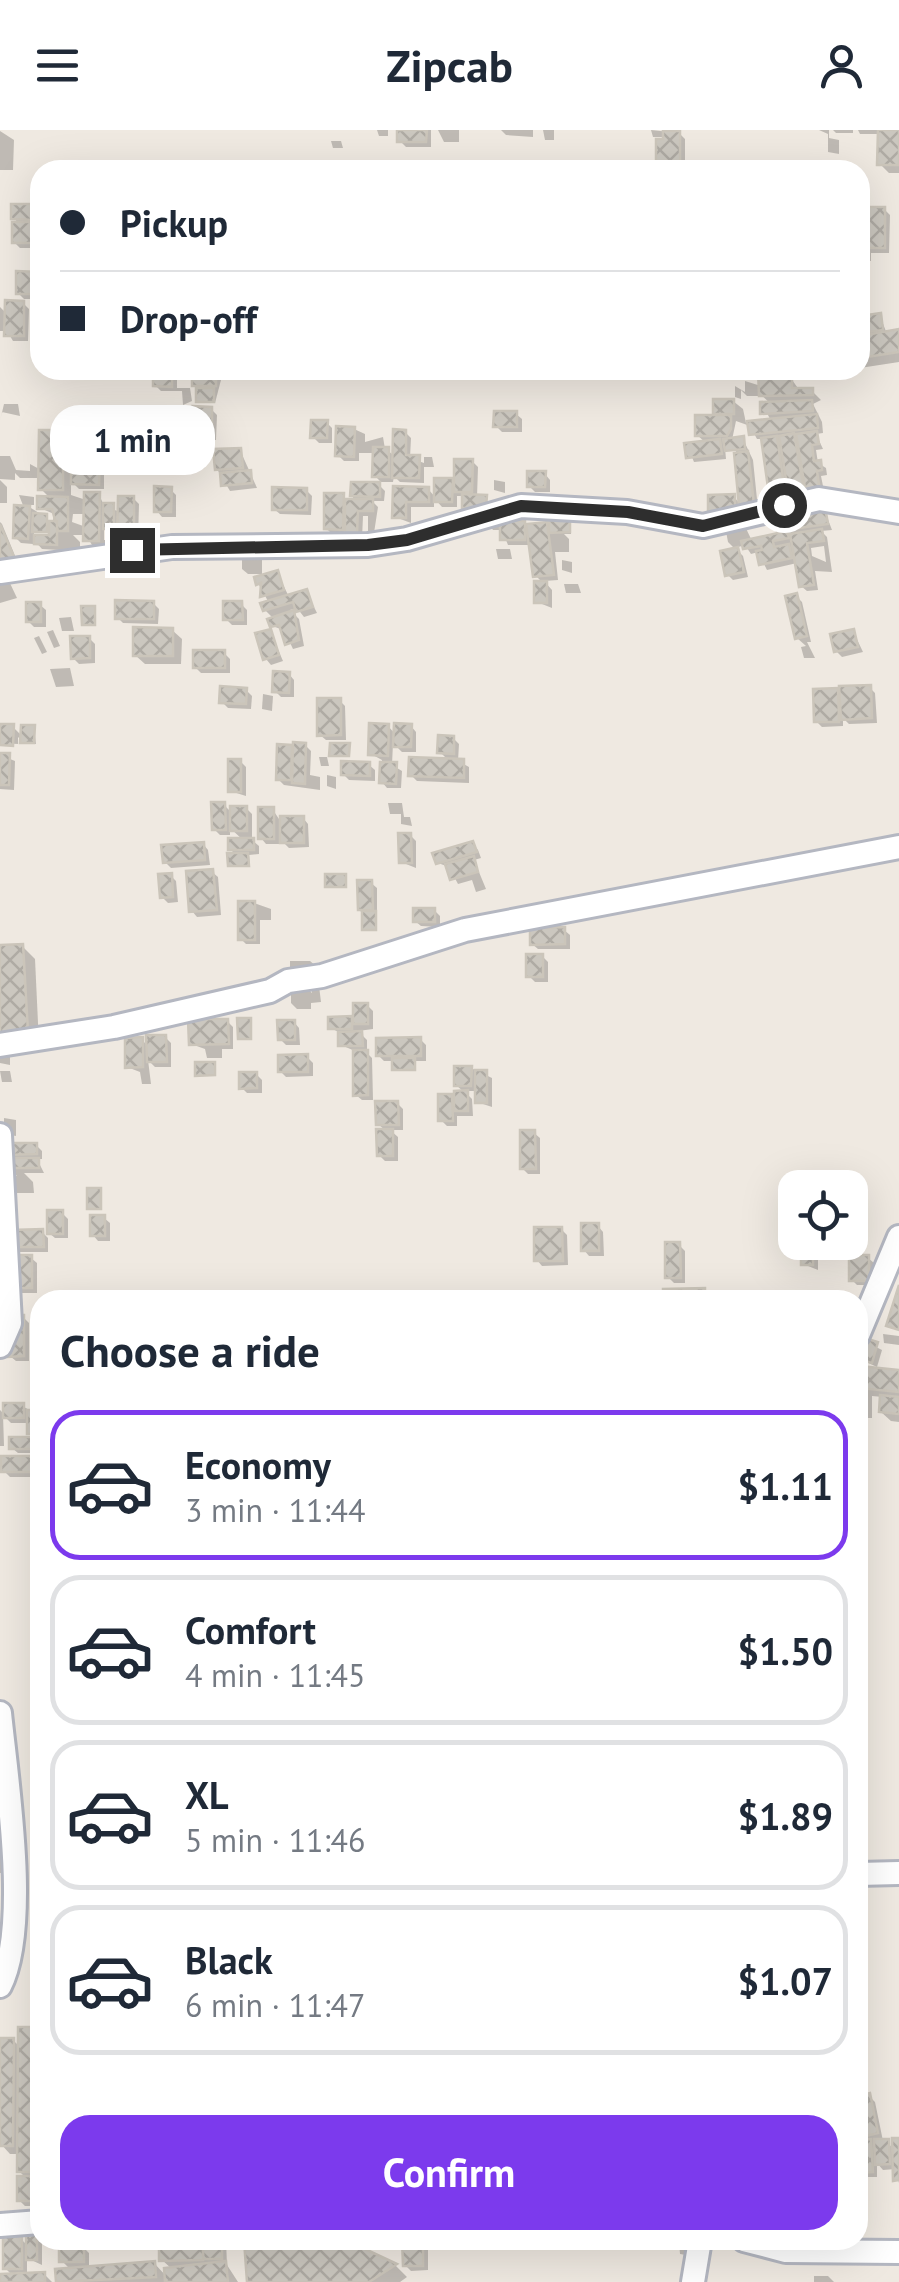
<!DOCTYPE html>
<html lang="en">
<head>
<meta charset="utf-8">
<style>
  :root { --surface:#fff; --page:#f6f6f7; --text:#1f2937; --muted:#747a83; --line:#e0e1e3; --accent:#7c3aed }
  body { margin:0; font-family:"PT Sans",sans-serif; background:var(--page); color:var(--text); height:100vh; display:flex; flex-direction:column; font-size:38px; white-space:nowrap }
  * { box-sizing:border-box; margin:0 }
  p { font-size:32px; color:var(--muted) }
  .icon { flex:none; width:55px; height:55px; fill:none; stroke:currentColor; stroke-width:2; stroke-linecap:round; stroke-linejoin:round }
  .map { position:relative; flex:1; overflow:hidden }
  .panel { position:absolute; left:30px; top:1160px; width:838px; height:960px; display:flex; flex-direction:column; background:var(--surface); border-radius:30px; box-shadow:0 10px 40px #0002 }
  .panel>* { flex:none }
  .hud { position:absolute; left:30px; top:30px; width:840px; height:220px; border-radius:30px; box-shadow:0 10px 40px #0002; display:grid; align-content:center; height:220px; padding:0 30px; background:var(--surface) }
  .fabs { position:absolute; left:778px; top:1040px; display:grid; gap:20px }
  .fabs a { display:grid; place-items:center; width:90px; height:90px; border-radius:20px; background:var(--surface); box-shadow:0 10px 40px #0002; font-size:50px }
  .end { position:absolute; width:45px; height:45px; margin:-22px; border:12px solid #2e2e2e; background:#fff; box-shadow:0 0 0 5px #fff }
  .from { border-radius:50% }
  .bubble { position:absolute; height:70px; border-radius:30px; background:var(--surface); box-shadow:0 10px 40px #0002; font-size:32px; font-weight:600; line-height:70px; text-align:center }
  .hud b { display:flex; align-items:center; gap:35px; height:95px; font-size:38px }
  .hud b+b { border-top:2px solid var(--line) }
  .hud i { width:25px; height:25px; background:var(--text) }
  ul { padding:0; list-style:none }
  li { display:flex; align-items:center; gap:30px; height:150px; margin:0 20px 15px; padding:0 10px; border:5px solid var(--line); border-radius:30px }
  li div { flex:1 }
  li b { display:block; font-size:38px }
  li em { font-style:normal; font-weight:600 }
  li.active { border-color:var(--accent) }
  li>.icon { width:90px; height:90px; stroke-width:1.5 }
  h2 { padding:0 30px; font-size:45px; line-height:120px }
  .button { display:flex; gap:20px; margin-top:auto; padding:20px 30px }
  .button a { flex:1; height:115px; border-radius:30px; background:var(--accent); color:#fff; font-size:40px; font-weight:600; line-height:115px; text-align:center }
  header { display:flex; justify-content:space-between; align-items:center; height:130px; padding:0 30px; background:var(--surface); font-size:45px; font-weight:600 }
  .map>svg:first-child { display:block }
  .shadow { fill:#0003; fill-rule:evenodd }
  .building { fill:url(#building-cross-hatch); stroke:#cbc5ba; stroke-width:2.5 }
  .lines { fill:none; stroke-linecap:round; stroke-linejoin:round }
  .minor-casing { stroke:#b4b7c1; stroke-width:28 }
  .minor { stroke:#fff; stroke-width:22 }
  .route { stroke:#2e2e2e; stroke-width:12 }
</style>
</head>
<body>
<header><svg class="icon" aria-label="menu" viewBox="0 0 24 24"><path d="M4 6h16M4 12h16M4 18h16"/></svg>Zipcab<svg class="icon" aria-label="person" viewBox="0 0 24 24"><circle cx="12" cy="8" r="4"/><path d="M4 21q1-7 8-7t8 7"/></svg></header>
<div class="map">
<svg width="899" height="2152" viewBox="0 0 899 2152">
  <defs>
    <pattern id="building-cross-hatch" width="8" height="8" patternUnits="userSpaceOnUse" patternTransform="scale(2.5)"><rect width="8" height="8" fill="#cbc7bf"/><path d="M0 0l8 8M0 8l8-8" fill="none" stroke="#afaba4"/></pattern>
  </defs>
  <rect width="100%" height="100%" fill="#efe9e1"/>
  <g class="shadow">
    <polygon points="377,0 388,0 388,6 379,6"/>
    <polygon points="400,0 431,0 431,17 406,17 400,11"/>
    <polygon points="438,0 459,0 459,12 444,12"/>
    <polygon points="501,0 533,0 533,7 506,5"/>
    <polygon points="543,0 554,0 554,10 545,10"/>
    <polygon points="651,0 679,3 685,9 685,40 658,40 666,7 653,7"/>
    <polygon points="819,0 829,0 829,8 839,10 839,24 828,22 828,4"/>
    <polygon points="833,0 853,0 853,3 836,3"/>
    <polygon points="858,0 899,0 899,43 889,43 880,34 880,4 860,4"/>
    <polygon points="0,1 14,10 13,40 0,40"/>
    <polygon points="331,11 341,11 343,18 333,18"/>
    <polygon points="816,34 833,34 839,40 816,40"/>
    <polygon points="33,77 39,82 39,94 34,94 40,100 40,118 20,118 14,112 20,95 14,88"/>
    <polygon points="884,79 890,85 889,123 871,123 871,131 860,131 860,109 869,109 869,100 860,100 860,80 869,89"/>
    <polygon points="40,144 40,169 24,169 18,163"/>
    <polygon points="23,173 29,179 28,211 13,211 7,201 0,201 0,177 7,184"/>
    <polygon points="880,186 887,204 899,202 899,232 860,238 860,188"/>
    <polygon points="156,240 188,240 188,248 177,243 177,258 190,258 192,271 183,275 182,261 161,261 155,255"/>
    <polygon points="761,240 785,240 800,261 812,261 821,270 813,274 822,292 823,303 816,304 823,319 816,320 818,333 826,338 827,345 821,346 825,366 797,372 789,364 791,375 778,376 772,370 764,309 757,309 750,296 736,291 732,310 743,309 753,330 758,379 747,381 739,373 740,387 717,387 711,381 711,367 734,367 741,375 736,321 725,318 726,329 694,332 687,315 706,313 697,305 697,288 715,288 715,271 733,271 743,279 746,293 771,291 763,275 771,274 758,262 758,266 747,266 741,260 741,269 735,267 735,256 745,262 745,251 761,256"/>
    <polygon points="215,244 221,250 215,273 200,273 195,255"/>
    <polygon points="4,274 18,274 20,286 2,282 0,291"/>
    <polygon points="211,279 217,285 216,310 200,310 194,304"/>
    <polygon points="516,284 522,289 522,302 502,302 496,296"/>
    <polygon points="326,292 332,298 332,313 319,313 313,307"/>
    <polygon points="354,299 365,304 365,312 383,307 385,319 395,326 405,302 411,308 410,328 424,333 424,327 432,327 434,337 424,337 424,353 400,352 394,346 393,352 381,352 375,346 375,323 359,323 359,331 344,331 338,325"/>
    <path d="M 62,303 L 72,312 L 71,333 L 99,333 L 104,339 L 104,359 L 79,359 L 71,351 L 71,365 L 86,370 L 99,364 L 104,376 L 120,382 L 133,368 L 139,374 L 138,410 L 125,410 L 104,396 L 104,410 L 117,410 L 119,420 L 92,415 L 86,405 L 73,405 L 80,412 L 80,420 L 76,421 L 42,419 L 34,410 L 33,414 L 21,413 L 15,407 L 24,378 L 19,365 L 34,367 L 34,375 L 26,375 L 44,386 L 44,403 L 34,403 L 34,408 L 44,408 L 49,414 L 54,384 L 40,378 L 51,369 L 41,359 L 41,348 L 20,348 L 15,343 L 15,350 L 0,349 L 0,326 L 10,326 L 16,340 L 30,341 L 30,334 L 41,340 ZM 73,384 L 86,384 L 86,397 L 72,392 Z"/>
    <polygon points="171,317 202,324 204,338 191,338 189,327 174,327"/>
    <polygon points="240,320 257,358 230,361 217,339"/>
    <polygon points="472,331 478,337 477,367 491,373 470,383 465,377 465,366 457,366 457,377 442,377 434,368 434,377 411,377 411,393 395,387 395,359 428,359 436,368 437,350 457,350"/>
    <polygon points="545,344 550,350 550,362 535,362 529,356"/>
    <polygon points="0,350 7,357 7,373 0,373"/>
    <polygon points="494,350 505,352 505,363 494,360"/>
    <polygon points="353,355 379,355 385,361 384,371 372,371 378,377 374,403 368,401 368,386 363,386 362,409 332,404 326,398 327,366 353,369"/>
    <polygon points="170,359 176,365 176,387 162,387 157,381"/>
    <polygon points="306,360 312,366 311,385 280,384 274,379"/>
    <path d="M 824,379 L 832,400 L 821,401 L 827,407 L 832,442 L 815,441 L 818,460 L 807,461 L 801,456 L 797,433 L 767,440 L 758,422 L 751,424 L 745,415 L 735,418 L 743,426 L 748,447 L 733,450 L 728,445 L 736,420 L 728,412 L 725,396 L 743,392 L 752,411 L 785,404 L 780,400 ZM 824,416 L 826,432 L 812,426 L 811,418 Z"/>
    <polygon points="486,390 527,397 546,394 551,400 571,395 571,404 564,404 569,409 569,422 555,422 558,450 544,451 552,460 552,478 537,472 544,454 536,446 532,415 508,415 502,400 493,400"/>
    <polygon points="0,392 2,394 18,433 0,430"/>
    <polygon points="496,419 510,419 512,429 498,429"/>
    <polygon points="242,424 257,424 262,430 262,444 248,444 242,439"/>
    <polygon points="562,430 572,432 572,443 562,440"/>
    <polygon points="116,431 149,431 151,438 124,443"/>
    <polygon points="277,442 289,467 306,461 317,483 304,487 297,478 290,480 299,489 304,516 293,519 284,500 272,496 274,489 265,480 269,473 258,453"/>
    <polygon points="8,449 17,468 0,473 0,451"/>
    <polygon points="564,454 578,454 581,463 566,463"/>
    <polygon points="796,466 802,472 811,512 807,512 815,528 804,528 801,517 806,516 797,508"/>
    <polygon points="153,473 159,479 158,494 123,493 118,488"/>
    <polygon points="241,474 247,480 247,495 232,495 226,489"/>
    <polygon points="40,475 46,480 46,497 34,497 28,491"/>
    <polygon points="71,487 74,501 62,501 59,488"/>
    <polygon points="53,500 60,516 54,518 47,502"/>
    <polygon points="172,500 182,509 181,534 145,534 135,525"/>
    <polygon points="270,501 283,531 271,535 266,529"/>
    <polygon points="853,501 863,522 842,527 836,521"/>
    <polygon points="39,506 47,522 42,524 34,508"/>
    <polygon points="89,508 95,514 95,533 79,534 73,528"/>
    <polygon points="224,523 230,529 230,543 201,543 195,537"/>
    <polygon points="70,538 74,556 56,557 50,539"/>
    <polygon points="289,544 294,550 294,567 281,567 275,561"/>
    <polygon points="870,558 875,563 877,593 849,594 843,588 843,596 822,597 816,591 836,561 842,567"/>
    <polygon points="246,560 252,566 251,579 228,578 222,572"/>
    <polygon points="263,564 273,566 272,581 262,579"/>
    <polygon points="340,571 345,576 346,610 326,610 320,605"/>
    <polygon points="0,596 13,597 23,607 34,598 36,614 25,614 18,607 18,614 0,613"/>
    <polygon points="388,596 396,605 411,596 416,602 416,622 402,622 393,613 392,635 402,641 401,658 387,658 382,652 382,630 371,624"/>
    <polygon points="453,608 459,614 458,631 469,637 469,653 417,651 411,645 448,630 440,622"/>
    <polygon points="305,615 311,621 310,645 320,647 320,660 284,655 278,649 280,616"/>
    <polygon points="0,625 15,631 14,660 0,659"/>
    <polygon points="319,627 327,627 329,636 321,636"/>
    <polygon points="240,631 246,637 246,666 230,661"/>
    <polygon points="369,635 375,640 375,651 349,650 343,644"/>
    <polygon points="327,645 336,647 336,659 327,656"/>
    <polygon points="388,673 402,673 404,687 410,687 412,696 401,694 401,684 390,684"/>
    <polygon points="224,675 232,683 246,678 252,684 252,710 259,716 259,724 249,725 250,737 230,735 237,726 230,719 243,710 230,698 230,705 220,705 214,699"/>
    <polygon points="273,680 279,689 303,688 308,694 309,717 289,718 279,708 279,714 266,714 261,708"/>
    <polygon points="410,705 416,711 416,738 401,732"/>
    <polygon points="203,714 208,720 210,735 171,738 165,732"/>
    <polygon points="473,714 478,720 481,728 474,730 486,759 476,762 472,750 458,754 449,737 438,733"/>
    <polygon points="212,742 218,747 221,785 197,787 192,781"/>
    <polygon points="171,746 176,751 178,772 168,773 162,767"/>
    <polygon points="371,753 377,758 377,801 367,801 360,779"/>
    <polygon points="254,773 271,779 271,790 260,790 260,814 246,814 241,809"/>
    <polygon points="434,780 440,786 440,797 421,796 415,791"/>
    <polygon points="564,800 570,805 570,819 538,819 532,814"/>
    <polygon points="22,816 35,829 39,914 0,913 0,817"/>
    <polygon points="542,826 548,832 548,852 535,852 529,846"/>
    <polygon points="290,831 310,831 316,836 290,844"/>
    <polygon points="305,856 312,863 312,856 319,856 321,872 311,873 311,879 297,879 291,873 291,857"/>
    <polygon points="367,875 373,881 373,899 358,901 367,910 367,923 372,928 373,970 362,970 356,965 355,921 341,915 341,903 330,898 330,889 356,889"/>
    <polygon points="227,891 233,897 233,919 222,919 222,928 207,928 205,919 191,914"/>
    <polygon points="294,892 299,898 300,915 286,915 280,909"/>
    <polygon points="165,907 171,913 171,937 155,937 148,930 151,954 142,954 140,942 127,937 142,910 149,917"/>
    <polygon points="420,909 426,915 426,931 416,931 416,941 397,941 394,931 384,931 378,925"/>
    <polygon points="0,923 10,926 10,935 0,933"/>
    <polygon points="307,927 313,933 313,946 286,947 280,941"/>
    <polygon points="471,938 492,948 492,977 477,972 477,961 464,961 472,969 473,986 457,986 457,996 447,996 441,990 441,966 465,963 456,955"/>
    <polygon points="0,941 10,941 12,952 2,952"/>
    <polygon points="256,944 262,950 262,963 247,963 242,958"/>
    <polygon points="397,973 403,979 403,1000 390,1000 398,1007 398,1031 385,1031 379,1025 386,1001 378,994"/>
    <polygon points="4,988 16,990 16,1006 4,1004"/>
    <polygon points="534,1003 540,1008 540,1044 528,1044 522,1038"/>
    <polygon points="36,1015 42,1021 42,1029 37,1029 44,1043 24,1043 33,1052 34,1063 13,1063 7,1046 17,1046 8,1037 16,1031 9,1024"/>
    <polygon points="62,1083 68,1089 68,1108 55,1108 49,1103"/>
    <polygon points="104,1088 110,1093 110,1111 98,1111 93,1105"/>
    <polygon points="598,1096 603,1102 604,1126 589,1126 584,1120"/>
    <polygon points="561,1099 567,1105 568,1135 542,1136 537,1130"/>
    <polygon points="42,1102 48,1108 48,1122 19,1122 13,1116"/>
    <polygon points="803,1112 818,1114 818,1140 803,1134"/>
    <polygon points="679,1115 685,1121 685,1153 674,1153 668,1147"/>
    <polygon points="31,1128 37,1133 37,1163 20,1163 14,1157"/>
    <polygon points="868,1128 874,1133 874,1155 857,1155 852,1150"/>
    <polygon points="433,1164 447,1164 452,1170 433,1170"/>
    <polygon points="31,1184 40,1184 40,1197 31,1195"/>
    <polygon points="23,1187 29,1193 29,1231 16,1231 10,1226"/>
    <polygon points="883,1204 899,1206 899,1215 884,1213"/>
    <polygon points="862,1210 882,1220 877,1237 858,1228"/>
    <polygon points="899,1243 899,1292 891,1291 881,1282 883,1267 872,1266 872,1288 860,1288 858,1264 867,1264 860,1257"/>
    <polygon points="22,1276 39,1285 39,1305 35,1305 40,1310 40,1323 18,1323 12,1318 37,1310 30,1303 30,1293 11,1293 3,1285 4,1316 0,1316 0,1280 6,1286"/>
    <polygon points="34,1327 40,1333 40,1347 10,1347 4,1341"/>
    <polygon points="0,1605 12,1743 0,1743"/>
    <polygon points="858,1774 866,1780 867,1824 858,1824"/>
    <polygon points="40,1890 40,2076 25,2076 19,2070 26,2048 19,2041 19,2024 10,2024 1,2014 0,1933 13,1910 20,1917 31,1900 39,1908"/>
    <polygon points="869,1966 875,1972 883,2011 894,2018 899,2010 899,2053 895,2039 883,2040 877,2033 877,2047 867,2047 861,2042 858,1971 862,1975"/>
    <polygon points="36,2107 42,2112 42,2135 27,2128 27,2145 44,2144 52,2152 0,2152 0,2146 13,2146 5,2138 21,2109 28,2116"/>
    <polygon points="160,2110 226,2110 227,2135 238,2152 58,2152 57,2141 71,2140 62,2131 83,2117 89,2123 89,2139 154,2133 167,2147 172,2139 162,2130 166,2118"/>
    <polygon points="246,2110 357,2110 357,2119 396,2136 407,2147 400,2152 250,2152"/>
    <polygon points="405,2110 428,2110 428,2140 411,2141 405,2135"/>
    <polygon points="679,2112 689,2112 692,2126 680,2124"/>
    <polygon points="814,2146 828,2146 834,2152 814,2152"/>
  </g>
  <g class="building">
    <polygon points="397,0 427,0 426,12 397,12"/>
    <polygon points="878,0 899,0 899,35 877,35"/>
    <polygon points="663,1 680,1 680,40 656,40 656,9 663,9"/>
    <polygon points="11,74 34,74 34,90 11,89"/>
    <rect x="867" y="77" width="18" height="41"/>
    <rect x="12" y="92" width="24" height="21"/>
    <polygon points="16,141 40,142 40,164 16,164"/>
    <polygon points="5,170 24,171 24,206 4,206"/>
    <polygon points="881,183 883,200 860,203 860,186"/>
    <polygon points="899,199 899,222 860,228 860,206"/>
    <polygon points="153,240 172,240 172,257 153,256"/>
    <polygon points="758,240 785,240 785,247 792,247 792,258 813,258 813,265 759,266"/>
    <rect x="192" y="241" width="24" height="15"/>
    <rect x="196" y="258" width="18" height="14"/>
    <rect x="713" y="269" width="21" height="15"/>
    <polygon points="812,270 813,281 760,284 760,272"/>
    <polygon points="192,276 212,277 212,306 192,305"/>
    <polygon points="494,281 517,281 517,297 493,297"/>
    <polygon points="817,284 818,298 749,305 747,291"/>
    <polygon points="695,285 731,285 731,299 727,306 695,306"/>
    <polygon points="311,290 328,290 327,308 310,308"/>
    <polygon points="336,296 355,297 354,327 335,326"/>
    <polygon points="393,299 406,300 406,325 420,325 419,348 392,348"/>
    <polygon points="39,300 63,300 63,360 38,360"/>
    <polygon points="817,301 819,314 812,315 814,331 821,330 822,340 817,341 820,361 806,364 796,304"/>
    <polygon points="794,303 805,365 789,368 779,306"/>
    <polygon points="744,306 745,319 725,321 723,309"/>
    <polygon points="777,306 786,369 770,372 761,308"/>
    <polygon points="720,309 722,324 686,328 684,313"/>
    <polygon points="373,317 389,317 389,347 372,347"/>
    <polygon points="241,318 243,338 215,340 213,319"/>
    <polygon points="187,321 203,322 203,337 186,337"/>
    <polygon points="748,321 754,374 739,376 734,323"/>
    <polygon points="454,329 473,329 472,362 454,362"/>
    <polygon points="71,330 100,330 99,355 71,354"/>
    <polygon points="251,340 252,353 221,356 220,343"/>
    <polygon points="527,341 546,341 545,357 527,357"/>
    <polygon points="434,348 453,348 452,372 434,372"/>
    <polygon points="351,352 380,352 380,367 350,366"/>
    <polygon points="154,356 172,357 171,382 154,382"/>
    <polygon points="393,356 429,357 429,372 406,372 406,388 392,388"/>
    <polygon points="272,357 307,358 307,380 272,380"/>
    <polygon points="84,362 100,362 99,411 83,411"/>
    <polygon points="324,363 344,363 343,400 324,399"/>
    <polygon points="462,364 487,365 486,378 462,378"/>
    <polygon points="735,364 735,382 708,382 708,365"/>
    <polygon points="37,366 68,367 68,401 58,401 52,379 37,379"/>
    <polygon points="118,366 134,366 134,405 117,405"/>
    <polygon points="345,369 373,369 373,381 358,381 357,404 345,404"/>
    <rect x="103" y="373" width="11" height="26"/>
    <polygon points="14,375 30,376 28,409 13,408"/>
    <polygon points="825,377 828,394 777,401 775,383"/>
    <polygon points="33,383 47,384 47,402 32,402"/>
    <polygon points="549,390 570,390 570,402 549,403"/>
    <polygon points="49,391 57,391 57,415 34,414 34,405 49,405"/>
    <rect x="500" y="391" width="25" height="19"/>
    <polygon points="547,392 554,445 533,447 526,394"/>
    <polygon points="0,394 14,427 0,432"/>
    <polygon points="822,399 824,411 807,413 814,455 799,457 790,404"/>
    <polygon points="787,401 789,408 773,411 774,417 789,414 792,428 759,435 756,421 762,420 761,416 743,419 741,411"/>
    <polygon points="738,417 744,442 725,446 720,421"/>
    <polygon points="278,440 284,460 260,467 261,453 256,455 254,447"/>
    <rect x="534" y="451" width="13" height="22"/>
    <polygon points="307,459 313,477 296,482 293,472 263,481 260,473"/>
    <polygon points="797,463 807,506 795,509 785,466"/>
    <polygon points="115,470 154,471 154,489 115,489"/>
    <polygon points="223,471 242,471 243,490 223,490"/>
    <rect x="26" y="472" width="15" height="20"/>
    <polygon points="81,476 95,476 95,495 82,495"/>
    <polygon points="294,480 299,510 285,515 279,495 270,497 267,489"/>
    <polygon points="133,497 173,498 173,526 133,526"/>
    <polygon points="271,499 279,525 263,530 255,503"/>
    <polygon points="854,499 858,517 834,522 830,504"/>
    <polygon points="70,506 90,506 90,528 71,529"/>
    <rect x="193" y="520" width="32" height="18"/>
    <polygon points="273,541 290,542 289,563 272,562"/>
    <polygon points="871,555 872,588 841,590 839,556"/>
    <polygon points="220,556 247,558 246,574 219,573"/>
    <polygon points="838,558 839,592 814,592 813,559"/>
    <polygon points="317,568 341,568 341,605 317,606"/>
    <polygon points="369,593 389,594 388,626 368,625"/>
    <polygon points="394,593 412,594 411,617 393,617"/>
    <polygon points="0,594 14,594 13,616 0,615"/>
    <polygon points="21,595 35,595 34,613 20,613"/>
    <polygon points="438,605 454,606 454,624 437,623"/>
    <polygon points="293,612 306,613 305,654 292,653"/>
    <polygon points="330,613 350,613 349,626 329,626"/>
    <polygon points="277,614 292,615 291,650 276,650"/>
    <polygon points="0,623 10,623 9,655 0,655"/>
    <polygon points="409,627 464,629 464,648 408,646"/>
    <rect x="228" y="629" width="13" height="33"/>
    <polygon points="341,631 370,632 370,646 341,645"/>
    <polygon points="380,632 397,632 396,654 379,653"/>
    <polygon points="211,672 225,672 226,700 212,700"/>
    <rect x="230" y="676" width="17" height="25"/>
    <rect x="258" y="677" width="16" height="32"/>
    <rect x="280" y="686" width="24" height="27"/>
    <polygon points="398,703 411,703 412,733 399,733"/>
    <rect x="228" y="708" width="26" height="12"/>
    <polygon points="473,711 477,722 436,734 432,723"/>
    <polygon points="204,712 205,730 163,733 161,715"/>
    <polygon points="227,723 248,723 249,736 228,736"/>
    <polygon points="474,726 478,742 450,750 445,734"/>
    <polygon points="213,739 217,780 189,782 186,741"/>
    <polygon points="172,743 173,767 160,768 158,744"/>
    <rect x="325" y="744" width="21" height="13"/>
    <polygon points="357,750 372,750 373,780 358,780"/>
    <rect x="238" y="771" width="17" height="39"/>
    <rect x="413" y="778" width="22" height="14"/>
    <rect x="362" y="781" width="14" height="19"/>
    <polygon points="565,797 565,814 530,815 530,798"/>
    <polygon points="23,814 28,902 0,904 0,815"/>
    <rect x="526" y="824" width="17" height="23"/>
    <rect x="353" y="873" width="15" height="21"/>
    <polygon points="352,886 352,899 328,899 328,887"/>
    <polygon points="237,888 251,888 251,909 238,909"/>
    <polygon points="188,889 228,889 229,914 189,915"/>
    <polygon points="277,890 295,890 295,910 278,910"/>
    <polygon points="362,901 363,916 338,916 338,902"/>
    <polygon points="146,905 166,905 167,932 147,932"/>
    <polygon points="143,907 143,937 125,938 125,908"/>
    <polygon points="421,907 421,926 376,926 376,908"/>
    <polygon points="353,920 368,920 368,965 353,966"/>
    <polygon points="308,924 308,942 278,942 278,925"/>
    <rect x="392" y="928" width="23" height="12"/>
    <polygon points="195,932 215,932 215,945 195,946"/>
    <polygon points="454,936 472,936 471,956 454,956"/>
    <rect x="475" y="940" width="12" height="33"/>
    <polygon points="239,942 257,942 257,958 239,959"/>
    <polygon points="468,960 468,981 454,981 454,961"/>
    <polygon points="438,964 452,964 453,991 438,991"/>
    <polygon points="375,971 398,971 399,995 376,995"/>
    <polygon points="376,999 393,999 393,1026 377,1026"/>
    <polygon points="520,1000 535,1000 536,1039 520,1039"/>
    <polygon points="7,1013 37,1013 37,1024 7,1025"/>
    <polygon points="5,1028 39,1028 39,1038 6,1038"/>
    <rect x="87" y="1058" width="14" height="21"/>
    <rect x="47" y="1080" width="16" height="24"/>
    <rect x="90" y="1085" width="15" height="21"/>
    <rect x="581" y="1093" width="18" height="28"/>
    <polygon points="534,1097 562,1097 563,1131 534,1131"/>
    <polygon points="43,1099 44,1117 11,1117 11,1100"/>
    <polygon points="665,1112 680,1112 681,1148 665,1148"/>
    <rect x="801" y="1112" width="12" height="23"/>
    <rect x="12" y="1125" width="20" height="33"/>
    <rect x="849" y="1125" width="20" height="26"/>
    <polygon points="899,1155 899,1200 886,1196"/>
    <polygon points="705,1158 705,1170 663,1170 663,1159"/>
    <polygon points="13,1185 24,1185 24,1226 8,1227"/>
    <polygon points="861,1207 878,1212 872,1233 858,1229"/>
    <polygon points="860,1236 899,1240 899,1262 858,1258"/>
    <polygon points="880,1265 899,1267 899,1284 879,1282"/>
    <rect x="3" y="1273" width="21" height="15"/>
    <rect x="27" y="1280" width="11" height="24"/>
    <rect x="9" y="1307" width="31" height="12"/>
    <rect x="1" y="1326" width="36" height="16"/>
    <polygon points="18,1897 32,1897 31,2042 17,2042"/>
    <polygon points="0,1908 14,1908 13,2016 0,2016"/>
    <rect x="34" y="1958" width="6" height="46"/>
    <polygon points="870,1963 878,2003 866,2006 858,1966"/>
    <polygon points="892,2008 899,2008 899,2050 893,2051"/>
    <polygon points="871,2009 873,2042 858,2043 858,2010"/>
    <polygon points="874,2009 889,2009 890,2034 875,2035"/>
    <rect x="17" y="2046" width="23" height="25"/>
    <rect x="26" y="2104" width="11" height="26"/>
    <rect x="3" y="2106" width="19" height="33"/>
    <rect x="203" y="2110" width="19" height="19"/>
    <polygon points="244,2110 346,2110 397,2134 369,2152 247,2152"/>
    <polygon points="402,2110 423,2110 423,2136 403,2136"/>
    <rect x="59" y="2115" width="25" height="17"/>
    <polygon points="203,2115 203,2130 159,2131 159,2116"/>
    <polygon points="155,2131 156,2147 56,2152 55,2139"/>
    <polygon points="226,2131 228,2152 165,2152 164,2138"/>
    <polygon points="45,2142 45,2152 0,2152 0,2144"/>
  </g>
  <g class="lines">
    <g class="minor-casing">
      <g id="minor">
        <polyline points="0,442 172,417 368,415 407,409 521,376 627,382 703,396 819,369 899,382"/>
        <polyline points="0,915 114,897 270,861 288,851 322,846 465,800 899,717"/>
        <polyline points="0,1005 10,1193 0,1216"/>
        <polyline points="858,1205 899,1107"/>
        <path d="M 0,1583 C 7,1652 30,1797 0,1856"/>
        <polyline points="858,1744 899,1743"/>
        <polyline points="0,2095 40,2092"/>
        <polyline points="744,2110 786,2121 899,2122"/>
        <polyline points="693,2152 700,2110"/>
      </g>
    </g>
    <use href="#minor" class="minor"/>
  </g>
  <g class="lines">
    <polyline class="route" points="132,420 368,415 407,410 521,376 628,382 703,396 784,375"/>
  </g>
</svg>
<div class="fabs">
<a><svg class="icon" aria-label="locate" viewBox="0 0 24 24"><circle cx="12" cy="12" r="6"/><path d="M12 2v4M12 18v4M2 12h4M18 12h4"/></svg></a>
</div>
<i class="end from" style="left:784px;top:375px"></i>
<i class="end" style="left:132px;top:420px"></i>
<div class="bubble" style="left:50px;top:275px;width:165px">1 min</div>
<div class="hud">
<b><i class="from"></i>Pickup</b>
<b><i></i>Drop-off</b>
</div>
<section class="panel">
<h2>Choose a ride</h2>
<ul>
<li class="active"><svg class="icon" aria-label="car" viewBox="0 0 24 24"><path d="M5 17H2v-5l4-1 3-4h7l3 4 3 1v5h-3M9 17h6M6 11h13"/><circle cx="7" cy="17" r="2"/><circle cx="17" cy="17" r="2"/></svg><div><b>Economy</b><p>3 min · 11:44</p></div><em>$1.11</em></li>
<li><svg class="icon" aria-label="car" viewBox="0 0 24 24"><path d="M5 17H2v-5l4-1 3-4h7l3 4 3 1v5h-3M9 17h6M6 11h13"/><circle cx="7" cy="17" r="2"/><circle cx="17" cy="17" r="2"/></svg><div><b>Comfort</b><p>4 min · 11:45</p></div><em>$1.50</em></li>
<li><svg class="icon" aria-label="car" viewBox="0 0 24 24"><path d="M5 17H2v-5l4-1 3-4h7l3 4 3 1v5h-3M9 17h6M6 11h13"/><circle cx="7" cy="17" r="2"/><circle cx="17" cy="17" r="2"/></svg><div><b>XL</b><p>5 min · 11:46</p></div><em>$1.89</em></li>
<li><svg class="icon" aria-label="car" viewBox="0 0 24 24"><path d="M5 17H2v-5l4-1 3-4h7l3 4 3 1v5h-3M9 17h6M6 11h13"/><circle cx="7" cy="17" r="2"/><circle cx="17" cy="17" r="2"/></svg><div><b>Black</b><p>6 min · 11:47</p></div><em>$1.07</em></li>
</ul>
<div class="button"><a>Confirm</a></div>
</section>
</div>
</body>
</html>
